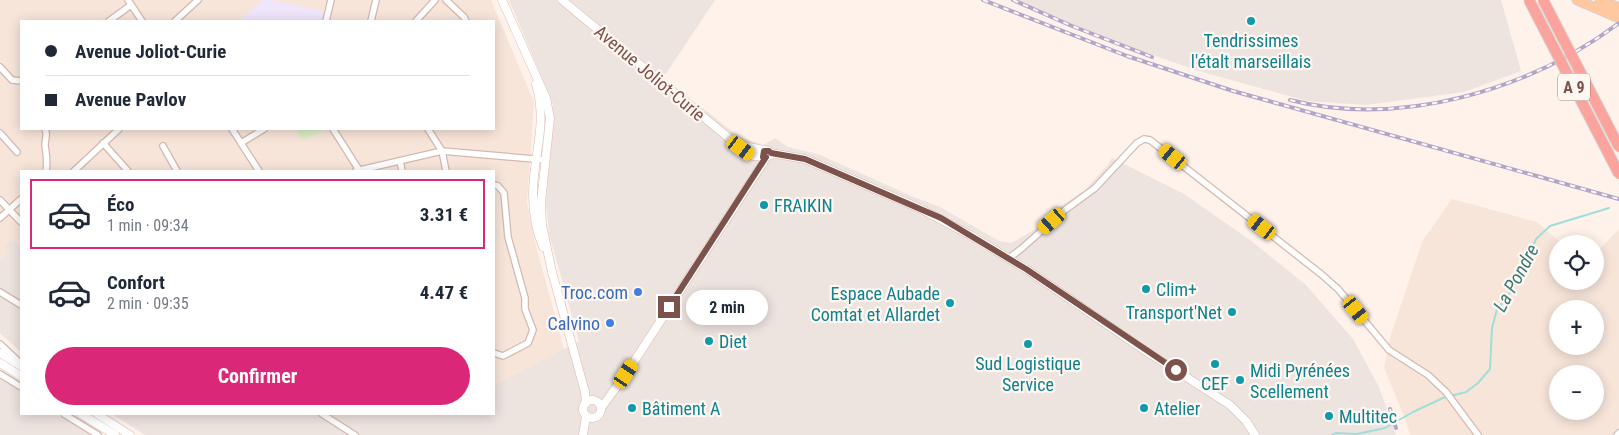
<!DOCTYPE html>
<html lang="fr">
<head>
<meta charset="utf-8">
<style>
  :root { --surface:#fff; --page:#f6f6f7; --text:#1f2937; --muted:#747a83; --line:#e0e1e3; --accent:#db2777 }
  body { margin:0; font-family:"Roboto Condensed",sans-serif; background:var(--page); color:var(--text); height:100vh; display:flex; flex-direction:column; font-size:19px; white-space:nowrap }
  * { box-sizing:border-box; margin:0 }
  p { font-size:16px; color:var(--muted) }
  .icon { flex:none; width:28px; height:28px; fill:none; stroke:currentColor; stroke-width:2; stroke-linecap:round; stroke-linejoin:round }
  .map { position:relative; flex:1; overflow:hidden }
  .side { position:absolute; left:20px; top:170px; width:475px; height:245px; display:flex; flex-direction:column; background:var(--surface); border-radius:0px; box-shadow:0 2px 12px #0003 }
  .side>* { flex:none }
  .guide { position:absolute; left:20px; top:20px; width:475px; height:110px; border-radius:0px; box-shadow:0 2px 12px #0003; display:grid; align-content:center; height:110px; padding:0 25px; background:var(--surface) }
  .tools { position:absolute; left:1549px; top:235px; display:grid; gap:10px }
  .tools a { display:grid; place-items:center; width:55px; height:55px; border-radius:50%; background:var(--surface); box-shadow:0 2px 12px #0003; font-size:25px }
  .end { position:absolute; width:22px; height:22px; margin:-11px; border:6px solid #7c524a; background:#fff; box-shadow:0 0 0 2px #fff }
  .from { border-radius:50% }
  .bubble { position:absolute; height:35px; border-radius:18px; background:var(--surface); box-shadow:0 2px 12px #0003; font-size:16px; font-weight:700; line-height:35px; text-align:center }
  .car { position:absolute; width:15px; height:30px; margin:-15px -8px; border-radius:6px; box-shadow:0 0 4px 1px #0007; background:linear-gradient(#f5c518 24%,#345 0 40%,#f5c518 0 76%,#345 0 86%,#f5c518 0) }
  .guide b { display:flex; align-items:center; gap:18px; height:48px; font-size:19px }
  .guide b+b { border-top:1px solid var(--line) }
  .guide i { width:12px; height:12px; background:var(--text) }
  ul { padding:9px 0 0; list-style:none }
  li { display:flex; align-items:center; gap:15px; height:70px; margin:0 10px 8px; padding:0 15px; border:2px solid transparent; border-radius:0px }
  li div { flex:1 }
  li b { display:block; font-size:19px }
  li em { font-style:normal; font-weight:700 }
  li.active { border-color:var(--accent) }
  li>.icon { width:45px; height:45px; stroke-width:1.5 }
  .action { display:flex; gap:10px; margin-top:auto; padding:10px 25px }
  .action a { flex:1; height:58px; border-radius:30px; background:var(--accent); color:#fff; font-size:20px; font-weight:700; line-height:58px; text-align:center }
  .map>svg:first-child { display:block }
  .residential { fill:#f8e5da; fill-rule:evenodd }
  .industrial { fill:#ede3df }
  .education { fill:#efe6fb }
  .green { fill:#deeec6 }
  .lines { fill:none; stroke-linecap:round; stroke-linejoin:round }
  .stream { stroke:#a1ddda; stroke-width:2 }
  .street-casing { stroke:#d4b9b0; stroke-width:8 }
  .secondary-casing { stroke:#dabab0; stroke-width:9 }
  .primary-casing { stroke:#dacfcc; stroke-width:11 }
  .street { stroke:#fff; stroke-width:5.5 }
  .secondary { stroke:#fff; stroke-width:8 }
  .primary { stroke:#ffc89f; stroke-width:9 }
  .rail-casing { stroke:#b2a5ca; stroke-width:4 }
  .rail { stroke:#fff7f1; stroke-width:2; stroke-dasharray:5.5; stroke-linecap:butt }
  .highway-bridge-casing { stroke:#dacfcc; stroke-width:12; stroke-linecap:butt }
  .highway-bridge { stroke:#fca39d; stroke-width:10 }
  .route { stroke:#7c524a; stroke-width:6 }
  .culture-dot { fill:#0f9aa8; stroke:#fff7f1; stroke-width:2 }
  .shop-dot { fill:#3f7fe0; stroke:#fff7f1; stroke-width:2 }
  .labels { text-anchor:middle; dominant-baseline:central; stroke-width:4.5; stroke-linejoin:round; paint-order:stroke }
  .shield { fill:#fff7f1; stroke:#a3847c; stroke-width:1 }
  .shield-label { font-size:16px; font-weight:bold; fill:#7c524a }
  .culture-label { font-size:18px; fill:#0d838f; stroke:#fff7f1; text-anchor:start }
  .street-label { font-size:18px; fill:#7c524a; stroke:#fff7f1 }
  .shop-label { font-size:18px; fill:#366cbe; stroke:#fff7f1; text-anchor:end }
  .water-label { font-size:19px; font-style:italic; fill:#397a78; stroke:#fff7f1 }
</style>
</head>
<body>
<div class="map">
<svg width="1619" height="435" viewBox="0 0 1619 435">
  <rect width="100%" height="100%" fill="#fef2ea"/>
  <g class="residential">
    <path d="M 0,0 L 491,0 L 534,102 L 527,203 L 536,246 L 564,349 L 494,385 L 494,171 L 21,171 L 21,248 L 12,240 L 8,252 L 0,261 ZM 21,21 L 494,21 L 494,129 L 21,129 Z"/>
    <path d="M 1452,199 L 1537,222 L 1562,244 L 1558,244 L 1558,281 L 1595,281 L 1595,254 L 1619,229 L 1619,435 L 1410,435 L 1406,421 L 1384,368 L 1390,337 L 1423,240 ZM 1558,309 L 1595,309 L 1595,346 L 1558,346 ZM 1558,374 L 1595,374 L 1595,411 L 1558,411 Z"/>
  </g>
  <g class="industrial">
    <polygon points="509,0 715,0 663,78 740,137 764,145 775,138 788,147 818,154 909,195 940,207 999,241 1011,243 1032,231 1061,206 1085,190 1107,166 1112,158 1184,194 1250,240 1306,285 1353,339 1379,387 1396,435 145,435 112,414 494,414 494,385 579,341 549,234 546,202 553,104"/>
    <polygon points="1015,0 1501,0 1521,71 1464,92 1366,105 1307,101 1199,71 1124,45"/>
    <polygon points="12,240 21,248 21,352 0,333 0,261 8,252 5,246"/>
    <polygon points="0,379 21,392 21,414 56,414 90,435 0,435"/>
  </g>
  <polygon class="education" points="262,0 272,0 325,12 323,21 239,21"/>
  <polygon class="green" points="294,129 326,129 302,141"/>
  <g class="lines">
    <polyline class="stream" points="1332,435 1336,433 1357,434 1385,428 1413,412 1443,398 1466,392 1478,383 1490,369 1492,328 1497,309 1506,299 1516,283 1536,239 1550,226 1609,208"/>
    <g class="street-casing">
      <g id="street">
        <polyline points="128,0 142,21"/>
        <polyline points="446,0 464,17 466,21"/>
        <polyline points="109,21 131,5"/>
        <polyline points="175,21 198,0"/>
        <polyline points="326,21 331,0"/>
        <polyline points="371,21 376,0"/>
        <polyline points="416,21 435,0"/>
        <polyline points="0,67 12,80 21,81"/>
        <path d="M 45,129 C 48,135 45,139 45,145 C 46,154 48,162 46,171"/>
        <polyline points="232,129 259,171"/>
        <polyline points="333,129 359,170"/>
        <polyline points="428,129 442,151 446,171"/>
        <polyline points="0,133 17,152"/>
        <polyline points="103,143 128,171"/>
        <polyline points="241,143 264,129"/>
        <polyline points="163,146 177,171"/>
        <polyline points="400,161 402,171"/>
        <polyline points="74,171 119,129"/>
        <polyline points="356,171 442,151 546,160"/>
        <polyline points="494,185 498,186 504,193 508,237 525,298 525,309 533,330 528,343 503,356 494,353"/>
        <polyline points="0,200 21,222"/>
        <polyline points="0,218 21,199"/>
        <polyline points="1009,258 1021,249 1065,210 1095,188 1137,143 1144,139 1150,140 1321,274 1338,289 1389,350 1428,375 1446,392 1478,435"/>
        <polyline points="0,292 21,305"/>
        <polyline points="0,344 18,361"/>
        <polyline points="0,374 21,387"/>
        <polyline points="64,414 98,435"/>
        <polyline points="322,414 355,435"/>
        <polyline points="1617,435 1619,433"/>
      </g>
    </g>
    <g class="secondary-casing">
      <g id="secondary">
        <polyline points="502,0 546,98 550,118 541,202 542,225 552,272 585,392 586,403"/>
        <polyline points="562,0 741,148 753,156 766,157"/>
        <path d="M 536,84 C 548,126 533,154 533,194 C 533,212 536,231 543,247"/>
        <polyline points="771,153 805,159 919,208 970,235 1026,269 1147,352 1230,405 1246,421 1255,435"/>
        <polyline points="0,353 21,366"/>
        <polyline points="0,363 21,376"/>
        <circle cx="592" cy="409" r="9"/>
        <polyline points="601,408 626,374 763,163 766,157 771,155 769,151 739,145"/>
        <polyline points="81,414 115,435"/>
        <polyline points="97,414 130,435"/>
        <polyline points="583,435 586,416"/>
      </g>
    </g>
    <g class="primary-casing">
      <g id="primary">
        <polyline points="1577,0 1619,18"/>
        <polyline points="1600,0 1619,8"/>
      </g>
    </g>
    <use href="#street" class="street"/>
    <use href="#secondary" class="secondary"/>
    <use href="#primary" class="primary"/>
    <g class="rail-casing">
      <g id="rail">
        <polyline points="983,0 1127,56 1233,91 1619,199"/>
        <polyline points="1013,0 1072,26 1152,57"/>
        <path d="M 1290,100 C 1400,128 1530,90 1619,23"/>
        <polyline points="1390,409 1396,428"/>
      </g>
    </g>
    <use href="#rail" class="rail"/>
    <g class="highway-bridge-casing">
      <g id="highway-bridge">
        <polyline points="1529,0 1619,174"/>
        <polyline points="1543,0 1619,147"/>
      </g>
    </g>
    <use href="#highway-bridge" class="highway-bridge"/>
  </g>
  <g class="lines">
    <polyline class="route" points="669,307 766,157 763,157 764,151 769,151 771,153 805,159 941,218 1026,269 1176,370"/>
  </g>
  <g class="culture-dot">
    <circle cx="1251" cy="21" r="5"/>
    <circle cx="764" cy="205" r="5"/>
    <circle cx="1146" cy="289" r="5"/>
    <circle cx="950" cy="303" r="5"/>
    <circle cx="1232" cy="312" r="5"/>
    <circle cx="709" cy="341" r="5"/>
    <circle cx="1028" cy="344" r="5"/>
    <circle cx="1215" cy="364" r="5"/>
    <circle cx="1240" cy="380" r="5"/>
    <circle cx="632" cy="408" r="5"/>
    <circle cx="1144" cy="408" r="5"/>
    <circle cx="1329" cy="416" r="5"/>
  </g>
  <g class="shop-dot">
    <circle cx="638" cy="292" r="5"/>
    <circle cx="610" cy="323" r="5"/>
  </g>
  <g class="labels">
    <rect class="shield" x="1558" y="73.5" width="32" height="27" rx="4"/>
    <g class="shield-label">
      <text x="1574" y="87">A 9</text>
    </g>
    <g class="culture-label">
      <text x="1251" y="40" text-anchor="middle">Tendrissimes<tspan x="1251" dy="21">l'étalt marseillais</tspan></text>
      <text x="774" y="205">FRAIKIN</text>
      <text x="1156" y="289">Clim+</text>
      <text x="940" y="293" text-anchor="end">Espace Aubade<tspan x="940" dy="21">Comtat et Allardet</tspan></text>
      <text x="1222" y="312" text-anchor="end">Transport'Net</text>
      <text x="719" y="341">Diet</text>
      <text x="1028" y="363" text-anchor="middle">Sud Logistique<tspan x="1028" dy="21">Service</tspan></text>
      <text x="1250" y="370">Midi Pyrénées<tspan x="1250" dy="21">Scellement</tspan></text>
      <text x="1215" y="383" text-anchor="middle">CEF</text>
      <text x="642" y="408">Bâtiment A</text>
      <text x="1154" y="408">Atelier</text>
      <text x="1339" y="416">Multitec</text>
    </g>
    <g class="street-label">
      <text transform="translate(650 73) rotate(40)">Avenue Joliot-Curie</text>
    </g>
    <g class="shop-label">
      <text x="628" y="292">Troc.com</text>
      <text x="600" y="323">Calvino</text>
    </g>
    <g class="water-label">
      <text transform="translate(1516 278) rotate(-61)">La Pondre</text>
    </g>
  </g>
</svg>
<div class="tools">
<a><svg class="icon" aria-label="locate" viewBox="0 0 24 24"><circle cx="12" cy="12" r="6"/><path d="M12 2v4M12 18v4M2 12h4M18 12h4"/></svg></a>
<a>+</a>
<a>−</a>
</div>
<i class="end from" style="left:1176px;top:370px"></i>
<i class="end" style="left:669px;top:307px"></i>
<div class="bubble" style="left:686px;top:290px;width:82px">2 min</div>
<i class="car" style="left:741px;top:148px;rotate:126deg"></i>
<i class="car" style="left:1173px;top:157px;rotate:309deg"></i>
<i class="car" style="left:1052px;top:221px;rotate:229deg"></i>
<i class="car" style="left:1262px;top:227px;rotate:308deg"></i>
<i class="car" style="left:1356px;top:310px;rotate:141deg"></i>
<i class="car" style="left:626px;top:374px;rotate:33deg"></i>
<div class="guide">
<b><i class="from"></i>Avenue Joliot-Curie</b>
<b><i></i>Avenue Pavlov</b>
</div>
<section class="side">
<ul>
<li class="active"><svg class="icon" aria-label="car" viewBox="0 0 24 24"><path d="M5 17H2v-5l4-1 3-4h7l3 4 3 1v5h-3M9 17h6M6 11h13"/><circle cx="7" cy="17" r="2"/><circle cx="17" cy="17" r="2"/></svg><div><b>Éco</b><p>1 min · 09:34</p></div><em>3.31 €</em></li>
<li><svg class="icon" aria-label="car" viewBox="0 0 24 24"><path d="M5 17H2v-5l4-1 3-4h7l3 4 3 1v5h-3M9 17h6M6 11h13"/><circle cx="7" cy="17" r="2"/><circle cx="17" cy="17" r="2"/></svg><div><b>Confort</b><p>2 min · 09:35</p></div><em>4.47 €</em></li>
</ul>
<div class="action"><a>Confirmer</a></div>
</section>
</div>
</body>
</html>
